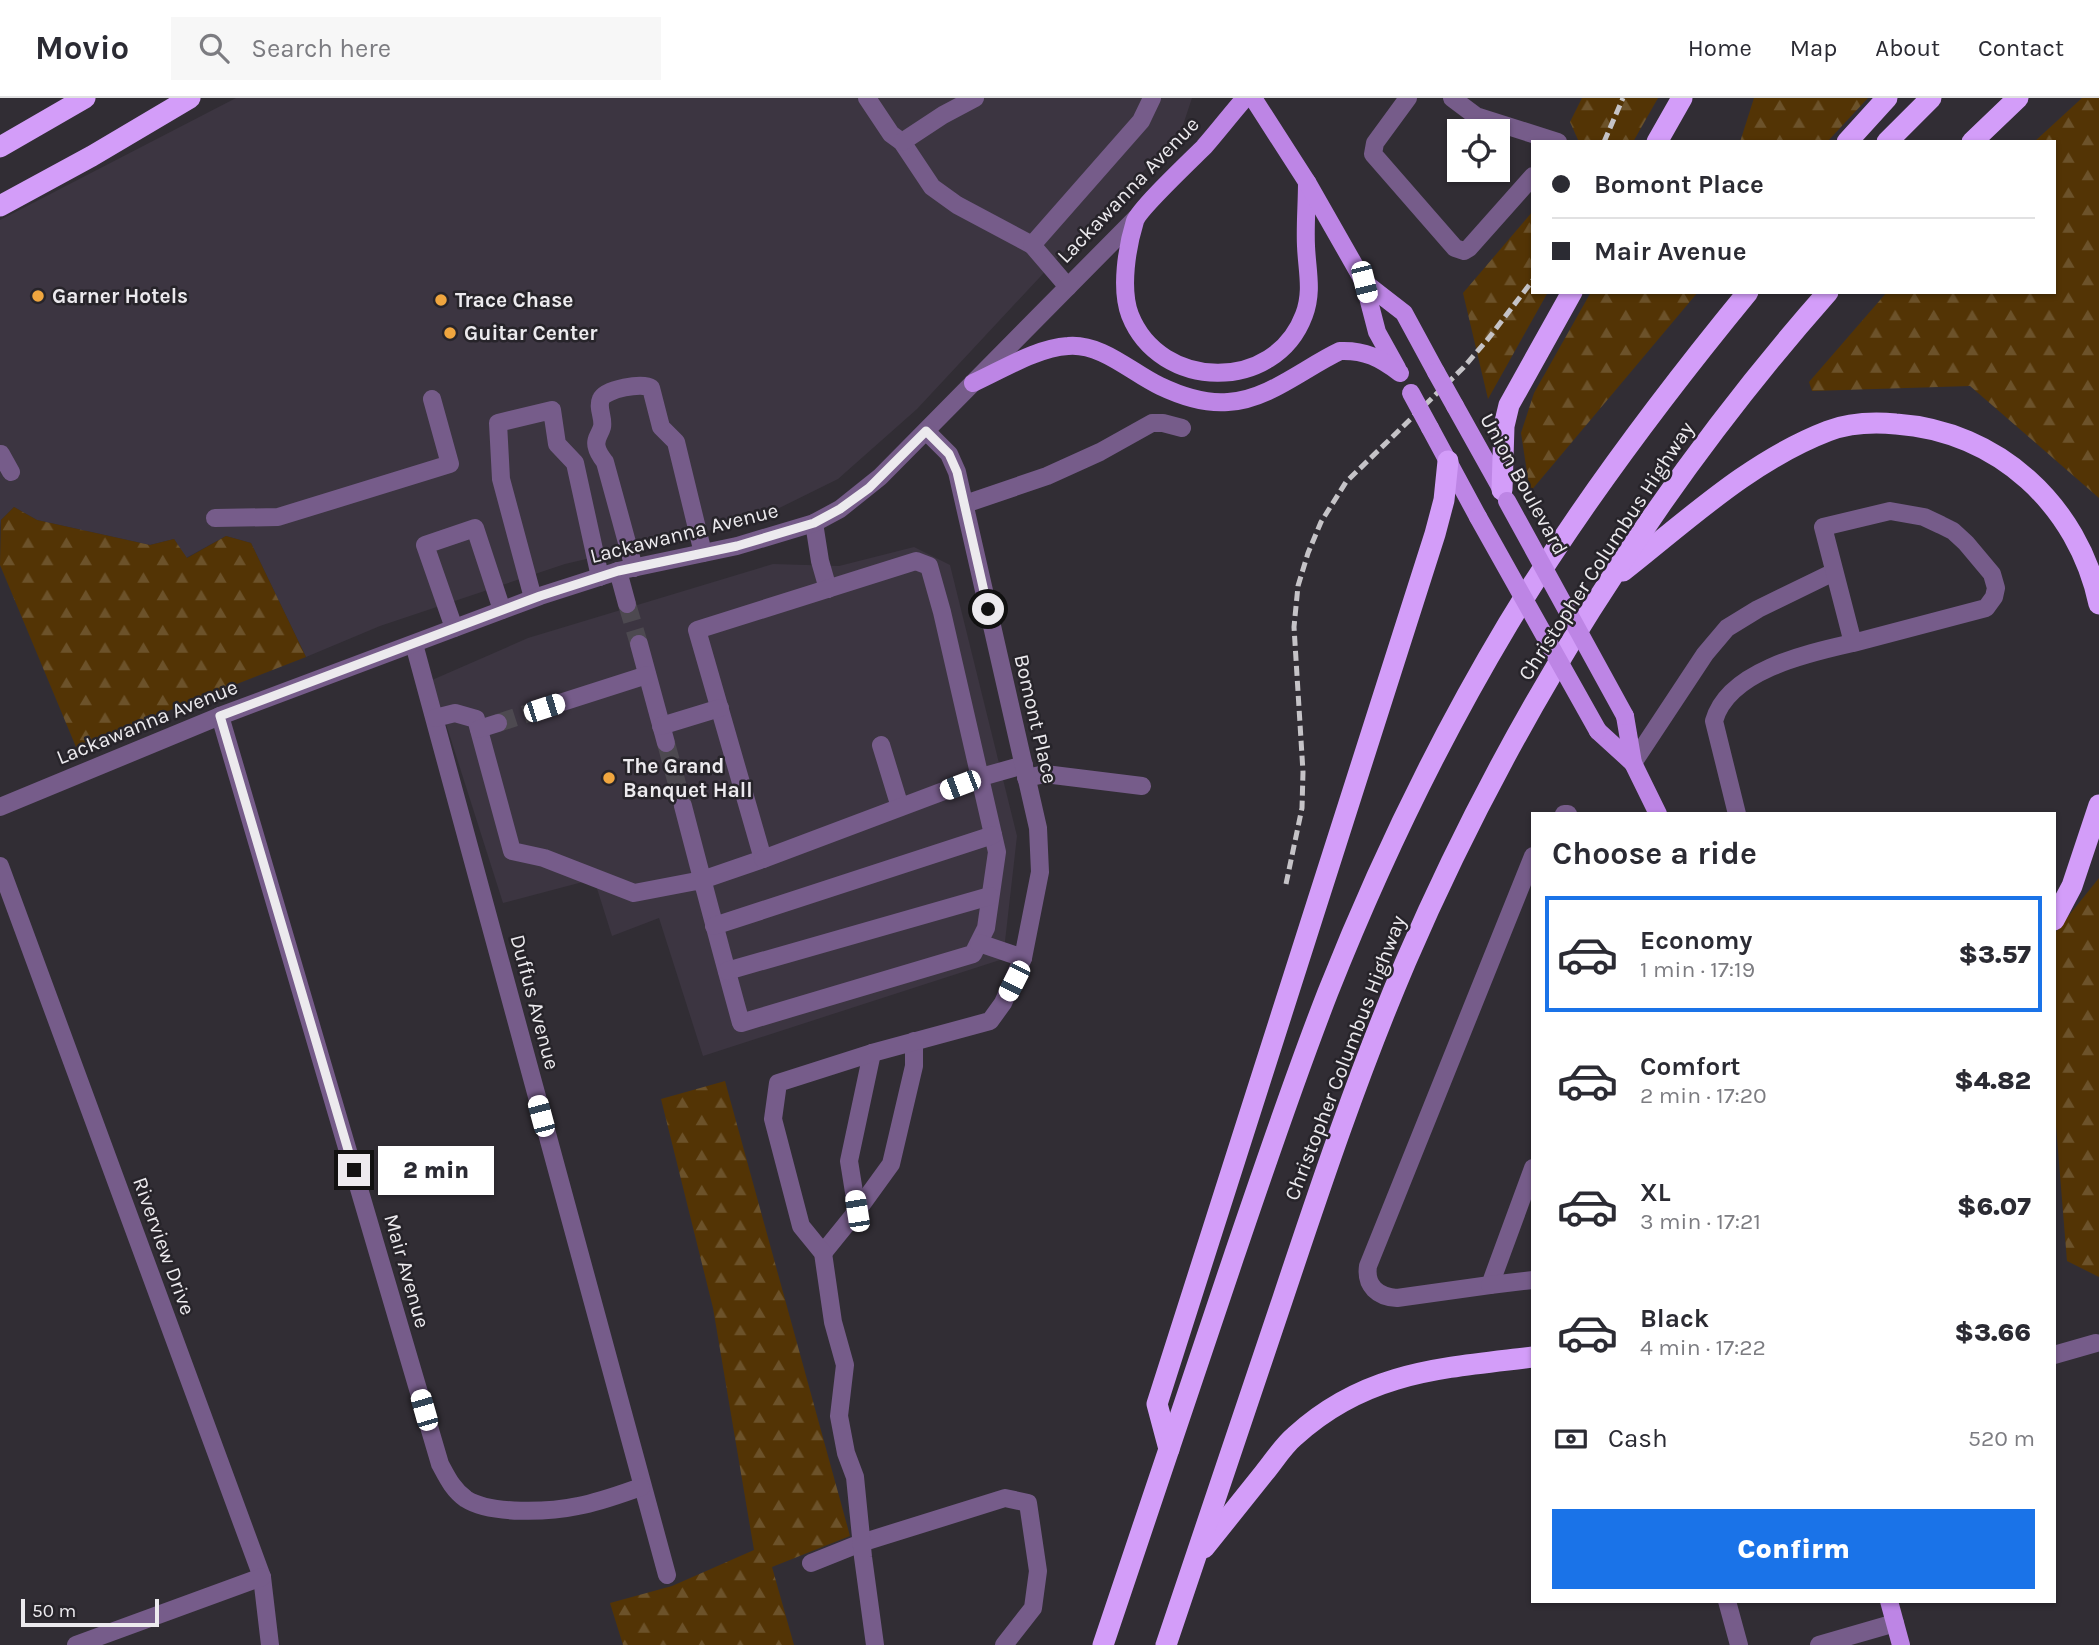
<!DOCTYPE html>
<html lang="en">
<head>
<meta charset="utf-8">
<style>
  :root { --surface:#fff; --page:#f7f7f7; --text:#2b2b33; --muted:#7c7c81; --line:#e1e1e2; --accent:#1a73e8 }
  body { margin:0; font-family:Karla,sans-serif; background:var(--page); color:var(--text); height:100vh; display:flex; flex-direction:column; font-size:26px; white-space:nowrap }
  * { box-sizing:border-box; margin:0 }
  p { font-size:23px; color:var(--muted) }
  .icon { flex:none; width:38px; height:38px; fill:none; stroke:currentColor; stroke-width:2; stroke-linecap:round; stroke-linejoin:round }
  .map { position:relative; flex:1; overflow:hidden }
  .details { position:absolute; left:1531px; top:714px; width:525px; height:791px; display:flex; flex-direction:column; background:var(--surface); border-radius:0px; box-shadow:0 2px 5px #0004 }
  .details>* { flex:none }
  .top-card { position:absolute; left:1531px; top:42px; width:525px; height:154px; border-radius:0px; box-shadow:0 2px 5px #0004; display:grid; align-content:center; height:154px; padding:0 21px; background:var(--surface) }
  .fabs { position:absolute; left:1447px; top:21px; display:grid; gap:14px }
  .fabs a { display:grid; place-items:center; width:63px; height:63px; border-radius:0px; background:var(--surface); box-shadow:0 2px 5px #0004; font-size:35px }
  .scale { position:absolute; left:21px; bottom:18px; width:138px; box-sizing:border-box; padding-left:7px; border:4px solid #eceaee; border-top:0; font-size:19px; line-height:24px; white-space:nowrap; color:#eceaee; -webkit-text-stroke:5px #27242a; paint-order:stroke }
  .end { position:absolute; width:32px; height:32px; margin:-16px; border:9px solid #eceaee; background:#111; box-shadow:0 0 0 4px #111 }
  .from { border-radius:50% }
  .bubble { position:absolute; height:49px; border-radius:0px; background:var(--surface); box-shadow:0 2px 5px #0004; font-size:23px; font-weight:800; line-height:49px; text-align:center }
  .car { position:absolute; width:21px; height:42px; margin:-21px -10px; border-radius:9px; box-shadow:0 0 5px 2px #0007; background:linear-gradient(#fff 24%,#345 0 40%,#fff 0 76%,#345 0 86%,#fff 0) }
  .top-card b { display:flex; align-items:center; gap:24px; height:66px; font-size:26px }
  .top-card b+b { border-top:2px solid var(--line) }
  .top-card i { width:18px; height:18px; background:var(--text) }
  ul { padding:0; list-style:none }
  li { display:flex; align-items:center; gap:21px; height:116px; margin:0 14px 10px; padding:0 7px; border:4px solid transparent; border-radius:0px }
  li div { flex:1 }
  li b { display:block; font-size:26px }
  li em { font-style:normal; font-weight:800 }
  li.selected { border-color:var(--accent) }
  li>.icon { width:63px; height:63px; stroke-width:1.5 }
  h2 { padding:0 21px; font-size:32px; line-height:84px }
  .pay { display:flex; align-items:center; gap:18px; height:77px; padding:0 21px; font-size:26px }
  .pay p { margin-inline-start:auto }
  .button { display:flex; gap:14px; margin-top:auto; padding:14px 21px }
  .button a { flex:1; height:80px; border-radius:0px; background:var(--accent); color:#fff; font-size:28px; font-weight:800; line-height:80px; text-align:center }
  header { display:flex; align-items:center; gap:42px; box-sizing:border-box; height:98px; padding:0 35px; background:var(--surface); border-bottom:2px solid var(--line) }
  header strong { font-size:33px }
  nav { display:flex; gap:38px; margin-inline-start:auto; font-size:24px }
  .search { width:490px; height:63px; background:var(--page); display:flex; align-items:center; gap:18px; box-sizing:border-box; padding:0 24px; border-radius:0px; color:var(--muted); font-size:26px }
  .map>svg:first-child { display:block }
  .built { fill:#3c3541 }
  .forest { fill:url(#forest-firs) }
  .lines { fill:none; stroke-linecap:round; stroke-linejoin:round }
  .minor-tunnel { stroke:#4d4950; stroke-width:18; stroke-dasharray:18 9; stroke-linecap:butt }
  .minor { stroke:#765c8a; stroke-width:18 }
  .major { stroke:#bd85e5; stroke-width:18 }
  .highway { stroke:#d39df9; stroke-width:21 }
  .rail { stroke:#c5c3c7; stroke-width:5; stroke-dasharray:10 5; stroke-linecap:butt }
  .major-bridge { stroke:#bd85e5; stroke-width:18 }
  .route { stroke:#eceaee; stroke-width:9 }
  .poi-dot { fill:#f0a63f; stroke:#27242a; stroke-width:2.5 }
  .labels { text-anchor:middle; dominant-baseline:central; stroke-width:5; stroke-linejoin:round; paint-order:stroke }
  .street-label { font-size:21px; fill:#eceaee; stroke:#27242a }
  .poi-label { font-size:21px; font-weight:bold; fill:#eceaee; stroke:#27242a; text-anchor:start }
</style>
</head>
<body>
<header>
<strong>Movio</strong>
<div class="search"><svg class="icon" aria-label="search" viewBox="0 0 24 24"><circle cx="10" cy="10" r="6"/><path d="M15 15l6 6"/></svg>Search here</div>
<nav><a>Home</a><a>Map</a><a>About</a><a>Contact</a></nav>
</header>
<div class="map">
<svg width="2099" height="1547" viewBox="0 0 2099 1547">
  <defs>
    <pattern id="forest-firs" width="22" height="20" patternUnits="userSpaceOnUse" patternTransform="scale(1.75)"><rect width="22" height="20" fill="#533405"/><path d="M5 1l3.5 6h-7zM16 11l3.5 6h-7z" fill="#6c522a"/></pattern>
  </defs>
  <rect width="100%" height="100%" fill="#312d34"/>
  <g class="built">
    <polygon points="236,0 1192,0 1180,36 1067,150 917,311 838,381 757,421 565,466 380,528 306,559 251,445 226,438 186,460 174,441 150,447 37,422 14,409 1,422 0,430 0,122"/>
    <polygon points="914,449 950,467 1017,738 1003,861 703,958 659,820 612,838 594,781 503,805 432,582 528,540 773,466 839,468"/>
  </g>
  <g class="forest">
    <polygon points="1582,0 1658,0 1633,44 1579,44 1570,24"/>
    <polygon points="1754,0 1868,0 1827,44 1740,44"/>
    <polygon points="2082,0 2099,0 2099,400 1970,288 1812,293 1809,284 1887,194 2054,194 2054,44 2034,44"/>
    <polygon points="1533,113 1533,194 1548,194 1488,301 1463,195"/>
    <polygon points="1591,194 1698,194 1530,394 1521,335 1534,295"/>
    <polygon points="14,409 37,422 150,447 174,441 187,460 226,438 251,445 306,559 76,649 0,467 1,422"/>
    <polygon points="2099,780 2099,1179 2067,1163 2054,1003 2054,836"/>
    <polygon points="725,983 850,1438 772,1469 794,1547 623,1547 610,1505 672,1488 754,1452 713,1210 661,1001"/>
  </g>
  <g class="lines">
    <g class="minor-tunnel">
      <polyline points="627,506 639,546"/>
      <polyline points="498,625 544,610"/>
      <polyline points="666,645 683,708"/>
    </g>
    <g class="minor">
      <polyline points="867,0 891,36 902,44 932,89 957,107 1032,147"/>
      <polyline points="1408,0 1375,45 1373,56 1455,150 1464,153 1469,150 1533,78"/>
      <polyline points="1452,0 1476,18 1558,44"/>
      <polyline points="902,44 943,17 975,0"/>
      <polyline points="1068,189 1032,147 1141,23 1152,0"/>
      <polyline points="1,356 11,374"/>
      <polyline points="965,406 1047,378 1100,354 1152,325 1163,325 1182,330"/>
      <polyline points="215,420 278,419 450,366 432,301"/>
      <polyline points="814,425 820,463 828,491"/>
      <path d="M 634,470 L 605,364 C 602,360 598,355 597,350 C 594,341 600,337 602,329 C 604,320 597,310 601,301 C 605,291 643,284 651,290 L 661,329 L 676,344 L 703,455"/>
      <polyline points="618,473 627,506"/>
      <polyline points="533,500 501,381 498,325 552,312 557,346 575,365 600,479"/>
      <polyline points="454,530 425,447 475,430 502,512"/>
      <polyline points="414,546 667,1477"/>
      <polyline points="639,546 666,645"/>
      <polyline points="544,610 647,577"/>
      <path d="M 220,618 L 440,1366 C 447,1379 453,1392 466,1401 C 491,1417 550,1414 578,1408 C 600,1404 621,1396 641,1389"/>
      <path d="M 435,620 L 455,615 L 476,621 L 512,753 L 544,760 L 634,795 L 702,782 L 763,761 L 697,532 L 916,463 L 929,468 L 942,514 L 997,754 L 986,830 L 973,856 L 741,925 C 721,853 702,781 683,708"/>
      <polyline points="661,628 720,610"/>
      <polyline points="479,631 498,625"/>
      <polyline points="881,647 900,709"/>
      <polyline points="1633,665 1705,556 1727,530 1758,511 1834,474"/>
      <polyline points="1026,680 1045,676 1142,688"/>
      <polyline points="0,709 220,618 540,498 618,473 737,448 814,425 840,411 880,379 1136,120"/>
      <polyline points="1564,716 1568,716"/>
      <path d="M 1737,716 L 1714,623 C 1728,572 1809,555 1853,545 L 1823,429 L 1890,413 L 1924,419 L 1941,427 L 1953,433 L 1966,445 L 1992,476 L 1996,490 L 1994,499 L 1986,510 L 1853,545"/>
      <path d="M 1533,758 L 1368,1168 C 1365,1188 1378,1199 1397,1200 L 1490,1187 L 1533,1070"/>
      <polyline points="763,761 981,679 1024,667"/>
      <polyline points="0,768 262,1479 270,1547"/>
      <polyline points="714,828 993,737"/>
      <polyline points="979,845 1023,860"/>
      <polyline points="727,873 990,798"/>
      <polyline points="857,1113 849,1063 872,955"/>
      <polyline points="823,1155 857,1113 891,1066 914,968 914,943"/>
      <polyline points="1490,1187 1533,1182"/>
      <polyline points="2054,1257 2096,1245"/>
      <polyline points="811,1465 861,1445 1005,1400 1028,1405 1038,1473 1033,1510 1004,1547"/>
      <polyline points="1727,1503 1739,1547"/>
      <polyline points="76,1547 262,1479"/>
      <polyline points="875,1547 863,1459 855,1379 846,1355 839,1318 845,1267 833,1224 823,1155 801,1128 773,1021 778,985 872,955 990,923 1003,905 1023,860 1040,774 1038,730 957,374 949,356 926,333"/>
      <polyline points="1819,1547 1895,1525"/>
    </g>
    <g class="major">
      <path d="M 1245,0 C 1231,16 1218,33 1204,49 C 1191,62 1139,111 1135,123 C 1127,149 1120,191 1130,217 C 1160,293 1275,295 1304,217 C 1313,193 1307,173 1306,148 C 1305,127 1307,106 1307,84"/>
      <polyline points="1253,0 1307,84 1364,184 1377,234 1397,270"/>
      <polyline points="1364,184 1404,215 1436,274"/>
      <path d="M 973,285 C 1002,272 1036,250 1068,248 C 1102,245 1132,275 1160,288 C 1181,298 1205,306 1228,304 C 1268,302 1304,270 1340,253 C 1365,252 1380,260 1400,275"/>
      <polyline points="1455,308 1503,394"/>
      <polyline points="1430,330 1478,419"/>
      <polyline points="1625,618 1633,665 1658,716"/>
      <polyline points="1598,633 1633,665"/>
      <polyline points="1889,1503 1901,1547"/>
    </g>
    <g class="highway">
      <polyline points="1657,44 1682,0"/>
      <polyline points="1847,44 1887,0"/>
      <polyline points="1887,44 1931,0"/>
      <polyline points="1972,44 2018,0"/>
      <polyline points="0,49 85,0"/>
      <polyline points="0,108 92,58 190,0"/>
      <polyline points="1502,392 1504,328 1509,307 1572,194"/>
      <path d="M 1623,473 C 1688,422 1750,363 1828,333 C 1849,325 1874,324 1896,326 C 1998,333 2078,407 2099,506"/>
      <polyline points="2054,822 2072,788 2099,707"/>
      <polyline points="1169,1351 1157,1306 1435,436 1444,402 1448,363"/>
      <path d="M 1204,1450 C 1224,1425 1244,1400 1264,1375 C 1274,1363 1283,1348 1295,1338 C 1366,1273 1443,1270 1533,1259"/>
      <path d="M 1103,1547 C 1147,1417 1190,1288 1234,1158 C 1264,1070 1294,981 1328,894 C 1378,768 1438,643 1508,526 C 1579,409 1661,300 1748,194"/>
      <path d="M 1166,1547 C 1205,1431 1244,1315 1283,1200 C 1321,1086 1359,973 1406,863 C 1510,622 1654,391 1828,194"/>
    </g>
    <g class="rail">
      <polyline points="1604,44 1623,0"/>
      <polyline points="1286,786 1302,710 1303,674 1294,529 1298,488 1308,455 1321,424 1346,384 1463,270 1488,241 1533,182"/>
    </g>
    <g class="major-bridge">
      <polyline points="1436,274 1455,308"/>
      <polyline points="1411,295 1430,330"/>
      <polyline points="1507,403 1625,618"/>
      <polyline points="1478,419 1598,633"/>
    </g>
  </g>
  <g class="lines">
    <polyline class="route" points="354,1072 220,618 540,498 618,473 737,448 814,425 840,411 869,390 926,333 949,356 957,374 988,511"/>
  </g>
  <g class="poi-dot">
    <circle cx="38" cy="198" r="7"/>
    <circle cx="441" cy="202" r="7"/>
    <circle cx="450" cy="235" r="7"/>
    <circle cx="609" cy="680" r="7"/>
  </g>
  <g class="labels">
    <g class="street-label">
      <text transform="translate(1128 92) rotate(-46)">Lackawanna Avenue</text>
      <text transform="translate(1524 386) rotate(61)">Union Boulevard</text>
      <text transform="translate(684 435) rotate(-14)">Lackawanna Avenue</text>
      <text transform="translate(1606 453) rotate(-57)">Christopher Columbus Highway</text>
      <text transform="translate(1036 621) rotate(77)">Bomont Place</text>
      <text transform="translate(147 624) rotate(-22)">Lackawanna Avenue</text>
      <text transform="translate(535 904) rotate(75)">Duffus Avenue</text>
      <text transform="translate(1345 960) rotate(-69)">Christopher Columbus Highway</text>
      <text transform="translate(164 1148) rotate(70)">Riverview Drive</text>
      <text transform="translate(407 1173) rotate(74)">Mair Avenue</text>
    </g>
    <g class="poi-label">
      <text x="52" y="198">Garner Hotels</text>
      <text x="455" y="202">Trace Chase</text>
      <text x="464" y="235">Guitar Center</text>
      <text x="623" y="668">The Grand<tspan x="623" dy="24">Banquet Hall</tspan></text>
    </g>
  </g>
</svg>
<div class="fabs">
<a><svg class="icon" aria-label="locate" viewBox="0 0 24 24"><circle cx="12" cy="12" r="6"/><path d="M12 2v4M12 18v4M2 12h4M18 12h4"/></svg></a>
</div>
<div class="scale">50 m</div>
<i class="end from" style="left:988px;top:511px"></i>
<i class="end" style="left:354px;top:1072px"></i>
<div class="bubble" style="left:378px;top:1048px;width:116px">2 min</div>
<i class="car" style="left:1364px;top:184px;rotate:166deg"></i>
<i class="car" style="left:544px;top:610px;rotate:72deg"></i>
<i class="car" style="left:960px;top:687px;rotate:249deg"></i>
<i class="car" style="left:1014px;top:883px;rotate:207deg"></i>
<i class="car" style="left:541px;top:1018px;rotate:345deg"></i>
<i class="car" style="left:857px;top:1113px;rotate:351deg"></i>
<i class="car" style="left:424px;top:1312px;rotate:344deg"></i>
<div class="top-card">
<b><i class="from"></i>Bomont Place</b>
<b><i></i>Mair Avenue</b>
</div>
<section class="details">
<h2>Choose a ride</h2>
<ul>
<li class="selected"><svg class="icon" aria-label="car" viewBox="0 0 24 24"><path d="M5 17H2v-5l4-1 3-4h7l3 4 3 1v5h-3M9 17h6M6 11h13"/><circle cx="7" cy="17" r="2"/><circle cx="17" cy="17" r="2"/></svg><div><b>Economy</b><p>1 min · 17:19</p></div><em>$3.57</em></li>
<li><svg class="icon" aria-label="car" viewBox="0 0 24 24"><path d="M5 17H2v-5l4-1 3-4h7l3 4 3 1v5h-3M9 17h6M6 11h13"/><circle cx="7" cy="17" r="2"/><circle cx="17" cy="17" r="2"/></svg><div><b>Comfort</b><p>2 min · 17:20</p></div><em>$4.82</em></li>
<li><svg class="icon" aria-label="car" viewBox="0 0 24 24"><path d="M5 17H2v-5l4-1 3-4h7l3 4 3 1v5h-3M9 17h6M6 11h13"/><circle cx="7" cy="17" r="2"/><circle cx="17" cy="17" r="2"/></svg><div><b>XL</b><p>3 min · 17:21</p></div><em>$6.07</em></li>
<li><svg class="icon" aria-label="car" viewBox="0 0 24 24"><path d="M5 17H2v-5l4-1 3-4h7l3 4 3 1v5h-3M9 17h6M6 11h13"/><circle cx="7" cy="17" r="2"/><circle cx="17" cy="17" r="2"/></svg><div><b>Black</b><p>4 min · 17:22</p></div><em>$3.66</em></li>
</ul>
<div class="pay"><svg class="icon" aria-label="cash" viewBox="0 0 24 24"><path d="M3 7h18v10H3z"/><circle cx="12" cy="12" r="2"/></svg>Cash<p>520 m</p></div>
<div class="button"><a>Confirm</a></div>
</section>
</div>
</body>
</html>
